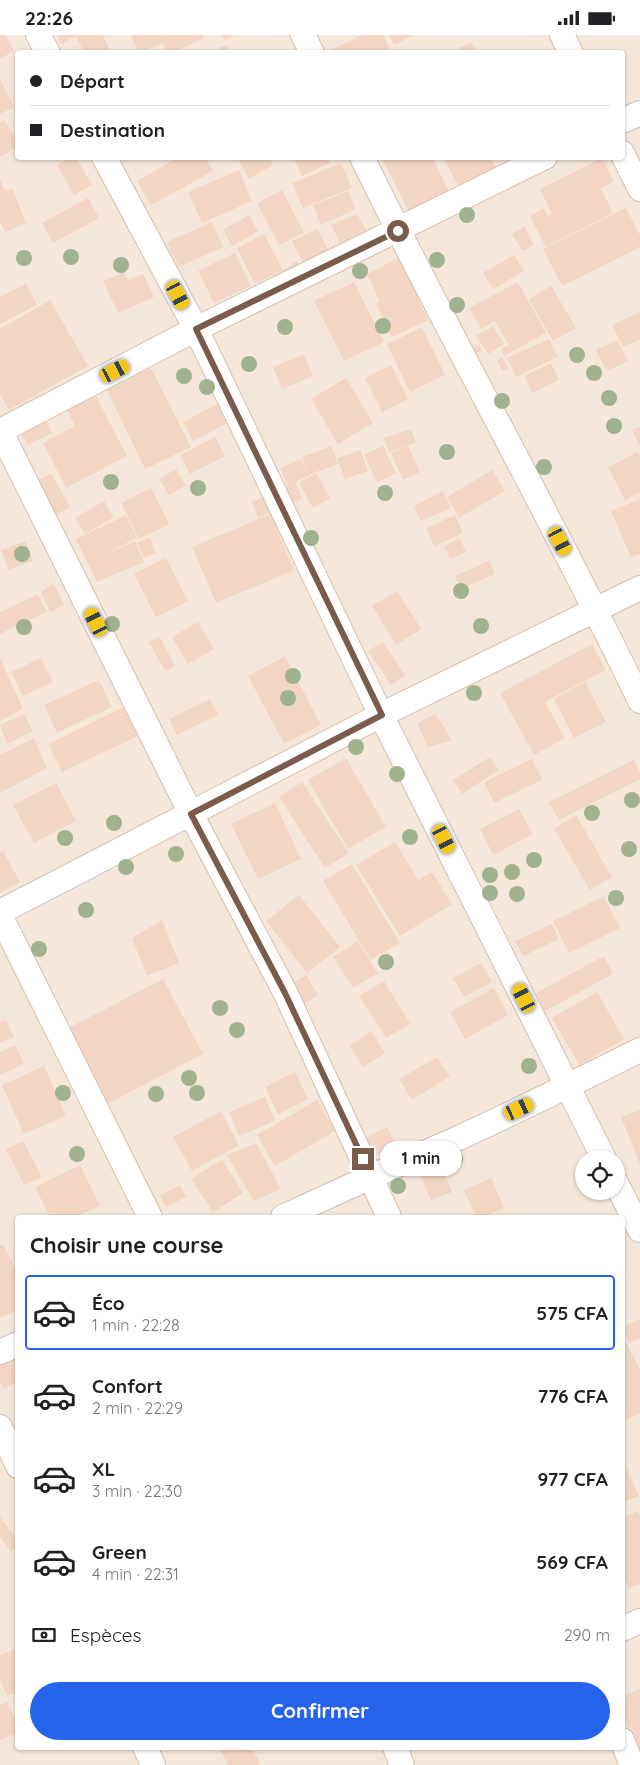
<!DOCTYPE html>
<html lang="fr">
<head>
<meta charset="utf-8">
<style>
  :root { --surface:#fff; --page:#f2f2f2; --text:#202124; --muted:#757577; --line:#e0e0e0; --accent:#2563eb }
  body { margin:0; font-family:Quicksand,sans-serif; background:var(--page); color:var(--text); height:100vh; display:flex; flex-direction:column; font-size:19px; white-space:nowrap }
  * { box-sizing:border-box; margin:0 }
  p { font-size:16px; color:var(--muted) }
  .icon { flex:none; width:28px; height:28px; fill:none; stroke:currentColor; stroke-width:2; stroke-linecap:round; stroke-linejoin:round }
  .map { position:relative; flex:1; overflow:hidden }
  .sheet { position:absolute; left:15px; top:1180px; width:610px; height:535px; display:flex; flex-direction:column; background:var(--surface); border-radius:5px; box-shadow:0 1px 4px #0004 }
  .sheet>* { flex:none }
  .guide { position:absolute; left:15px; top:15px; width:610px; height:110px; border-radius:5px; box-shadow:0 1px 4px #0004; display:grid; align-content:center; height:110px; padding:0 15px; background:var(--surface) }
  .fabs { position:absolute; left:575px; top:1115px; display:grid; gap:10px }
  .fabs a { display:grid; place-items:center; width:50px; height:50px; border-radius:50%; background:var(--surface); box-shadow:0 1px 4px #0004; font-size:25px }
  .end { position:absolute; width:22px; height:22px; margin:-11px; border:6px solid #7a5c4d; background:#fff; box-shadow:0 0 0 2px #fff }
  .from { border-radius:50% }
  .bubble { position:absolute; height:35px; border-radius:18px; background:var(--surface); box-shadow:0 1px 4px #0004; font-size:16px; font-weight:800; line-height:35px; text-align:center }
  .car { position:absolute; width:15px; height:30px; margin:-15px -8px; border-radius:6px; box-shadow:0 0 4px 1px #0007; background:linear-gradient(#f5c518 24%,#345 0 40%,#f5c518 0 76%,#345 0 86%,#f5c518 0) }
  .guide b { display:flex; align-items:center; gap:18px; height:48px; font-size:19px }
  .guide b+b { border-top:1px solid var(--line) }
  .guide i { width:12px; height:12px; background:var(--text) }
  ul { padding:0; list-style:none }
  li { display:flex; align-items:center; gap:15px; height:75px; margin:0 10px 8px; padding:0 5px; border:2px solid transparent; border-radius:5px }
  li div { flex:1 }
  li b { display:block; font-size:19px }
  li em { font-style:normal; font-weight:800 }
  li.active { border-color:var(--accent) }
  li>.icon { width:45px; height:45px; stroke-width:1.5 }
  h2 { padding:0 15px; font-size:22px; line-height:60px }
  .pay { display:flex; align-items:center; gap:12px; height:55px; padding:0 15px; font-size:19px }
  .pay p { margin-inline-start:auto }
  .action { display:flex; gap:10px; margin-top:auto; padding:10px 15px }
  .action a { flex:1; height:58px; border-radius:30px; background:var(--accent); color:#fff; font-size:20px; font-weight:800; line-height:58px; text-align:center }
  .status { display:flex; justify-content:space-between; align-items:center; height:35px; padding:0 25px; background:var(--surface); direction:ltr }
  .status svg { height:14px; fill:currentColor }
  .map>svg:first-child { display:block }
  .residential { fill:#f5e8da; fill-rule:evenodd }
  .building { fill:#f3d5c3 }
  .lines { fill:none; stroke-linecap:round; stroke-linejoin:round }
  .street-casing { stroke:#d1beb0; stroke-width:26 }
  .street { stroke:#fff; stroke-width:24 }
  .tree { fill:#a0b28e }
  .route { stroke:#7a5c4d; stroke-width:6 }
</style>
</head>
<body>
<div class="status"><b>22:26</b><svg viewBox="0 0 49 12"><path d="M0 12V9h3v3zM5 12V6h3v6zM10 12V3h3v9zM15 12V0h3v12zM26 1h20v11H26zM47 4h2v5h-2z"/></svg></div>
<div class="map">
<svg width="640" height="1730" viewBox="0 0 640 1730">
  <rect width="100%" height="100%" fill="#fdf6ec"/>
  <path class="residential" d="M 0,0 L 640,0 L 640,1730 L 0,1730 ZM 18,18 L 622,18 L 622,122 L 18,122 ZM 584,1124 L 616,1124 L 616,1156 L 584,1156 ZM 18,1182 L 622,1182 L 622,1712 L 18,1712 Z"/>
  <g class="building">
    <polygon points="0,0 5,0 14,16 0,24"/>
    <polygon points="57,0 103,0 111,18 84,18 76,1 61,9"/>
    <polygon points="131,0 203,0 204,3 172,18 167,18 163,8 139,18"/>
    <polygon points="222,0 233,0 225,5"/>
    <polygon points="361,0 383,0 392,18 326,18"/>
    <polygon points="389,0 413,0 394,10"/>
    <polygon points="471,7 476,18 452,18"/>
    <polygon points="226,10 230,18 211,18"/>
    <polygon points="0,44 14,72 0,79"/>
    <polygon points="4,85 18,107 18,112 0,122 0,87"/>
    <polygon points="71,122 76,122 92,150 74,160 57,130"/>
    <polygon points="179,122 205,122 213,136 151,170 137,146"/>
    <polygon points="237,122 269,122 273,130 249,144"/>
    <polygon points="293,122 327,122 330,128 302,141"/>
    <polygon points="381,122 432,122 449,156 409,176"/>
    <polygon points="443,122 490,122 498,136 460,155"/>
    <polygon points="602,123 614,147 555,177 601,154 613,178 546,212 530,181 544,173 548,181 552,179 540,154"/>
    <polygon points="341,128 352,153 303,173 292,148"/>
    <polygon points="239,135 252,166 202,188 188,157"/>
    <polygon points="0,145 5,156 12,153 26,188 5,197 0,186"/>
    <polygon points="282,155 304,198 279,210 257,168"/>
    <polygon points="348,156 356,174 321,190 313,170"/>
    <polygon points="88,163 99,183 53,208 42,188"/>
    <polygon points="626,173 640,200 640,212 562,251 543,214"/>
    <polygon points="357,179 367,196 341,210 331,190"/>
    <polygon points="249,180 258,196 232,211 223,195"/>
    <polygon points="212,187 223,212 179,232 167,207"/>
    <polygon points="525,192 534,210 522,216 512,199"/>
    <polygon points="317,194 330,218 305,231 292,206"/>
    <polygon points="264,199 283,235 255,249 237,213"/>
    <polygon points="235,218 251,251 214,268 198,236"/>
    <polygon points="514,220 524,236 493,254 483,238"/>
    <polygon points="399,223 428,285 392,302 376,269 380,267 367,239"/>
    <polygon points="297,226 304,237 274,255 267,245"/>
    <polygon points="124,237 128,245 143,239 154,262 118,278 103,246"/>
    <polygon points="354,247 384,307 344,326 314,266"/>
    <polygon points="518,247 546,298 504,321 501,314 509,310 495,286 481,294 469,273"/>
    <polygon points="26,249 37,270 0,289 0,262"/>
    <polygon points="551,251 576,293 553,306 529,264"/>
    <polygon points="50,265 88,331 9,375 0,359 0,294"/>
    <polygon points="640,277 640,304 623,312 612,290"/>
    <polygon points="493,291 504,309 488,319 476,301"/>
    <polygon points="422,292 445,340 410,357 387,309"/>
    <polygon points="549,304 558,322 516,342 507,323"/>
    <polygon points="617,305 628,326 607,336 596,315"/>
    <polygon points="479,310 482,315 473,320 470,314"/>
    <polygon points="304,319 313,341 282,354 273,332"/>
    <polygon points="502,322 508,333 502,336 497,325"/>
    <polygon points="551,328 559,345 532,358 524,341"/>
    <polygon points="391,330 408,364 382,377 365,343"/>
    <polygon points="151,333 191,412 145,434 107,355"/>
    <polygon points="346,343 373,388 338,409 311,364"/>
    <polygon points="96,361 127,421 66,453 43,408 75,391 67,375"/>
    <polygon points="223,366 232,386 193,406 183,387"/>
    <polygon points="45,382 52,398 27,410 19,394"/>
    <polygon points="640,392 640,411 632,395"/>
    <polygon points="411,394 416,408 389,417 384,403"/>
    <polygon points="215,402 225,421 190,439 180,420"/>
    <polygon points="331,411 338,429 308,440 309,441 295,447 302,463 258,483 252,467 288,451 280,433 301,424 307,436 302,422"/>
    <polygon points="383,411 396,438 377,447 364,420"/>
    <polygon points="408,411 420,437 403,445 391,418"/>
    <polygon points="360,415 368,436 345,444 337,423"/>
    <polygon points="638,417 640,421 640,457 625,465 608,432"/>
    <polygon points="176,434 186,450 169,460 159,444"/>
    <polygon points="492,435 505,456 459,483 447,462"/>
    <polygon points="51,438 70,472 50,483 31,449"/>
    <polygon points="316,438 330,463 313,473 299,448"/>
    <polygon points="151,453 169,489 139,504 121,468"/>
    <polygon points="443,456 451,473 421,486 414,471"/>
    <polygon points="640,464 640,519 631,522 611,476"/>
    <polygon points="104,466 114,482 85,499 75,483"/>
    <polygon points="270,479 294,535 216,568 192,512"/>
    <polygon points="126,480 137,503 96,523 135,506 144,527 97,547 76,504"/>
    <polygon points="455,480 463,498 434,511 426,493"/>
    <polygon points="150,502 156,518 144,523 137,508"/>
    <polygon points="460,504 466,517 450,524 444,511"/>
    <polygon points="26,506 33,526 8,535 1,515"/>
    <polygon points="166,523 188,566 156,582 134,539"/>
    <polygon points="489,526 495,539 461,554 455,541"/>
    <polygon points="54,549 64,570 50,577 41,556"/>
    <polygon points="397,556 421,594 396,610 372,571"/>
    <polygon points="38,559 47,577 0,599 0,577"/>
    <polygon points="198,587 214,614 188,629 172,602"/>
    <polygon points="159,601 175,631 165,636 149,607"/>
    <polygon points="383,607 405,640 391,650 368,616"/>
    <polygon points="592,609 606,635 545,667 565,703 534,720 500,658"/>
    <polygon points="285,621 321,690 284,709 248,641"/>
    <polygon points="0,623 23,674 0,686"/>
    <polygon points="41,623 53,647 23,661 11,637"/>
    <polygon points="99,645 112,672 57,698 44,670"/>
    <polygon points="585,647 606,687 574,703 554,664"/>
    <polygon points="210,664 218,680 177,700 169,684"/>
    <polygon points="124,672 138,701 62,737 48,709"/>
    <polygon points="24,679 33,696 7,709 0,690"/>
    <polygon points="436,679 452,705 428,712 417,688"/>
    <polygon points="34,703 47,733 0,758 0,720"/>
    <polygon points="490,722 499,735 462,759 453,745"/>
    <polygon points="346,723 386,792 348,814 308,745"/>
    <polygon points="532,724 542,745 494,768 484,747"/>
    <polygon points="634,725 640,738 640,744 559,785 549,767"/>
    <polygon points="302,747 349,818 325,833 279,762"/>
    <polygon points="56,748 76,786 34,808 13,770"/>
    <polygon points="275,768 301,824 258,844 231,789"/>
    <polygon points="519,774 533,799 493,820 480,794"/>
    <polygon points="576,780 612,842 590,855 554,794"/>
    <polygon points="395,807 418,845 432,837 452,869 400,901 356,830"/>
    <polygon points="3,816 20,847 0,858 0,818"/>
    <polygon points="352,829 400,908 371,925 323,846"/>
    <polygon points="299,860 340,912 307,938 266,886"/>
    <polygon points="604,861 620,893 569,918 553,886"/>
    <polygon points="162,885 179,928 147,941 132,903"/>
    <polygon points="552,889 559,904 523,921 515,906"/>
    <polygon points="358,906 378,938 353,953 333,922"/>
    <polygon points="604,921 613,939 545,976 536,958"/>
    <polygon points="481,928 492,947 464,962 453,943"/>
    <polygon points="306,940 318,960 295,974 283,954"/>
    <polygon points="163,944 203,1019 107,1069 67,994"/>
    <polygon points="384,946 410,989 386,1003 359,961"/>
    <polygon points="494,953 508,980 465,1004 450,977"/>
    <polygon points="597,957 624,1004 579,1030 552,983"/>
    <polygon points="6,984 14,1002 0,1008 0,987"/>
    <polygon points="371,996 385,1018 363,1032 349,1011"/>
    <polygon points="15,1010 24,1029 0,1040 0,1017"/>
    <polygon points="437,1022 450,1041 412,1065 399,1044"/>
    <polygon points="44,1031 66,1081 24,1099 2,1050"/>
    <polygon points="295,1037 308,1064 278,1079 265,1052"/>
    <polygon points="265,1062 275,1086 239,1101 229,1077"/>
    <polygon points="317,1065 335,1096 275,1131 257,1100"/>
    <polygon points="640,1075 640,1129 621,1082"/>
    <polygon points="221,1076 239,1110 192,1136 173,1102"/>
    <polygon points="387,1092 397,1110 375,1121 365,1103"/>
    <polygon points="23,1106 42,1142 24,1150 6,1114"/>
    <polygon points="256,1108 281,1154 254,1166 227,1120"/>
    <polygon points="222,1125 243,1158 213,1177 191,1144"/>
    <polygon points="80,1130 100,1171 75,1182 50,1182 35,1152"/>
    <polygon points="441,1131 452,1157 431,1165 420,1140"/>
    <polygon points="491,1143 504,1173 483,1182 476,1182 464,1155"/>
    <polygon points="180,1150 186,1162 166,1172 160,1160"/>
    <polygon points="3,1209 18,1240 18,1275 0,1283 0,1211"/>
    <polygon points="640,1284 640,1303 629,1308 622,1292"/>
    <polygon points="625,1305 640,1335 640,1378 624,1386 622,1383 622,1307"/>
    <polygon points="18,1318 18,1347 3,1354 0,1348 0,1326"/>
    <polygon points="622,1421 639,1461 622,1467"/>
    <polygon points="638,1476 640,1480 640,1549 629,1553 622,1540 622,1482"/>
    <polygon points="0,1482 18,1506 18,1512 11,1517 0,1502"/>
    <polygon points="18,1613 18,1657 7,1661 0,1644 0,1620"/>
    <polygon points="640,1654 640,1722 622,1679 622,1661"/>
    <polygon points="8,1667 18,1694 18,1698 0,1705 0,1670"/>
    <polygon points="219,1712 252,1712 260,1730 228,1730"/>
  </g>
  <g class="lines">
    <g class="street-casing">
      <g id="street">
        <polyline points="38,0 48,18"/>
        <polyline points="303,0 312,18"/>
        <polyline points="562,0 571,18"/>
        <polyline points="622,86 640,78"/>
        <polyline points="622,118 640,154"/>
        <polyline points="104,122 196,294 381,680 604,1124"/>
        <path d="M 362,122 C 451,306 552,482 640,666"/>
        <polyline points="0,395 191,779 285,957 389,1182"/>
        <polyline points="0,396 196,294 545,122"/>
        <polyline points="0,877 381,680 640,553"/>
        <polyline points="0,880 150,1182"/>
        <polyline points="616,1148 640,1195"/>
        <path d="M 283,1182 C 339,1156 395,1131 452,1106 C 516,1077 578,1046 640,1015"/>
        <polyline points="0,1317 18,1309"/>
        <polyline points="0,1392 18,1431"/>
        <polyline points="622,1594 640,1586"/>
        <polyline points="622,1705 632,1730"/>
        <polyline points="145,1712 153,1730"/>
        <polyline points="395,1712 402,1730"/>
      </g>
    </g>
    <use href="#street" class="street"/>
  </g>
  <g class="tree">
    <circle cx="467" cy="180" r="8"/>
    <circle cx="71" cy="222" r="8"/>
    <circle cx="24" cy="223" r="8"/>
    <circle cx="437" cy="225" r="8"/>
    <circle cx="121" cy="230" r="8"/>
    <circle cx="360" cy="236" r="8"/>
    <circle cx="457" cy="270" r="8"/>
    <circle cx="383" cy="291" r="8"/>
    <circle cx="285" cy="292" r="8"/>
    <circle cx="577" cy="320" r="8"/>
    <circle cx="249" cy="329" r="8"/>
    <circle cx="594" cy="338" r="8"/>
    <circle cx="184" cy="341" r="8"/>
    <circle cx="207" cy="352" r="8"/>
    <circle cx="609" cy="363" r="8"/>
    <circle cx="502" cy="366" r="8"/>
    <circle cx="614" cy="391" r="8"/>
    <circle cx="447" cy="417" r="8"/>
    <circle cx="544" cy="432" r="8"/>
    <circle cx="111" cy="447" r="8"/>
    <circle cx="198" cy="453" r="8"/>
    <circle cx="385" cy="458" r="8"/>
    <circle cx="311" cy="503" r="8"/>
    <circle cx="22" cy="519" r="8"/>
    <circle cx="461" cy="556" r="8"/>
    <circle cx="112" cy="589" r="8"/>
    <circle cx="481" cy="591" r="8"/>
    <circle cx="24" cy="592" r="8"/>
    <circle cx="293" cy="641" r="8"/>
    <circle cx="474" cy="658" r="8"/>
    <circle cx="288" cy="663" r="8"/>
    <circle cx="356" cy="712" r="8"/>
    <circle cx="397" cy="739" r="8"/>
    <circle cx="632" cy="765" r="8"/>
    <circle cx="592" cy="778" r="8"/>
    <circle cx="114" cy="788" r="8"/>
    <circle cx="410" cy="802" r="8"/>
    <circle cx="65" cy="803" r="8"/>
    <circle cx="629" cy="814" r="8"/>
    <circle cx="176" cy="819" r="8"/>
    <circle cx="534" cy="825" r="8"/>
    <circle cx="126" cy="832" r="8"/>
    <circle cx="512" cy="837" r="8"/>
    <circle cx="490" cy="840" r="8"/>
    <circle cx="490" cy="858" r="8"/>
    <circle cx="517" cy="859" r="8"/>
    <circle cx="616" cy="863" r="8"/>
    <circle cx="86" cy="875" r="8"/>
    <circle cx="39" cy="914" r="8"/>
    <circle cx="386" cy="927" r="8"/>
    <circle cx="220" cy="973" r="8"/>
    <circle cx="237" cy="995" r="8"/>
    <circle cx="529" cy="1031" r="8"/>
    <circle cx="189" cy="1043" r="8"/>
    <circle cx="63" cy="1058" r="8"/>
    <circle cx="197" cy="1058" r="8"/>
    <circle cx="156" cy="1059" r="8"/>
    <circle cx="77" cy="1119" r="8"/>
    <circle cx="455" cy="1124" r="8"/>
    <circle cx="398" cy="1151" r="8"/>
  </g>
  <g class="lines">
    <polyline class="route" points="363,1124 285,958 191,779 382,680 196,294 398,196"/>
  </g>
</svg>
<div class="fabs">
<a><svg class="icon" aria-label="locate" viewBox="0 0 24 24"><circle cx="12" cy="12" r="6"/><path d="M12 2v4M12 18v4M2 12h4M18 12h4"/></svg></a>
</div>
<i class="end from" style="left:398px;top:196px"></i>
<i class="end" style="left:363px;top:1124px"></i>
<div class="bubble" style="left:380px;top:1106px;width:82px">1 min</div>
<i class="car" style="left:178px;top:260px;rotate:152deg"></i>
<i class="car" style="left:115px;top:336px;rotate:63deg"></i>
<i class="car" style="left:560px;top:506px;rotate:152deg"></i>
<i class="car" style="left:96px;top:587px;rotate:333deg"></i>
<i class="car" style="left:444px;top:804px;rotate:153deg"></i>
<i class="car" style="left:524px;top:963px;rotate:333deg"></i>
<i class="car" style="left:519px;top:1074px;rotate:65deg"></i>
<div class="guide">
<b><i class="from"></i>Départ</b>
<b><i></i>Destination</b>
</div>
<section class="sheet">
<h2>Choisir une course</h2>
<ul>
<li class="active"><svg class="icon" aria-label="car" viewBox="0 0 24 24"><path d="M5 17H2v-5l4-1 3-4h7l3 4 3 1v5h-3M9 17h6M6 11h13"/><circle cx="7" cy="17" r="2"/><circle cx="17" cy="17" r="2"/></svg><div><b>Éco</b><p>1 min · 22:28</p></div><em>575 CFA</em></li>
<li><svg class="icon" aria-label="car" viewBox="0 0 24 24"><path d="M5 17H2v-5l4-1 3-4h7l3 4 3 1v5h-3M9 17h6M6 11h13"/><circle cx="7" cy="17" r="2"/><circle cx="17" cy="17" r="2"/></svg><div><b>Confort</b><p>2 min · 22:29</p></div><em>776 CFA</em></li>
<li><svg class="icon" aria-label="car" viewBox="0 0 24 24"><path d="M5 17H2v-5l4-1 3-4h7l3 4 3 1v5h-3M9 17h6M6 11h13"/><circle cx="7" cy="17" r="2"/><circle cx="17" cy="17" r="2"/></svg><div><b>XL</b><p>3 min · 22:30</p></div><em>977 CFA</em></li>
<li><svg class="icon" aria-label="car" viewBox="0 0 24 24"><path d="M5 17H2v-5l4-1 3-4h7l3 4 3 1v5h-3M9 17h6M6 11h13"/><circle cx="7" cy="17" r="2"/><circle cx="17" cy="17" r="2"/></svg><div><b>Green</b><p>4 min · 22:31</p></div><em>569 CFA</em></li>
</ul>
<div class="pay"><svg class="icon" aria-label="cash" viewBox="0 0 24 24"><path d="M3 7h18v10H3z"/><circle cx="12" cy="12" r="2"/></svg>Espèces<p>290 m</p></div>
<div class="action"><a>Confirmer</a></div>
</section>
</div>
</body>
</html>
